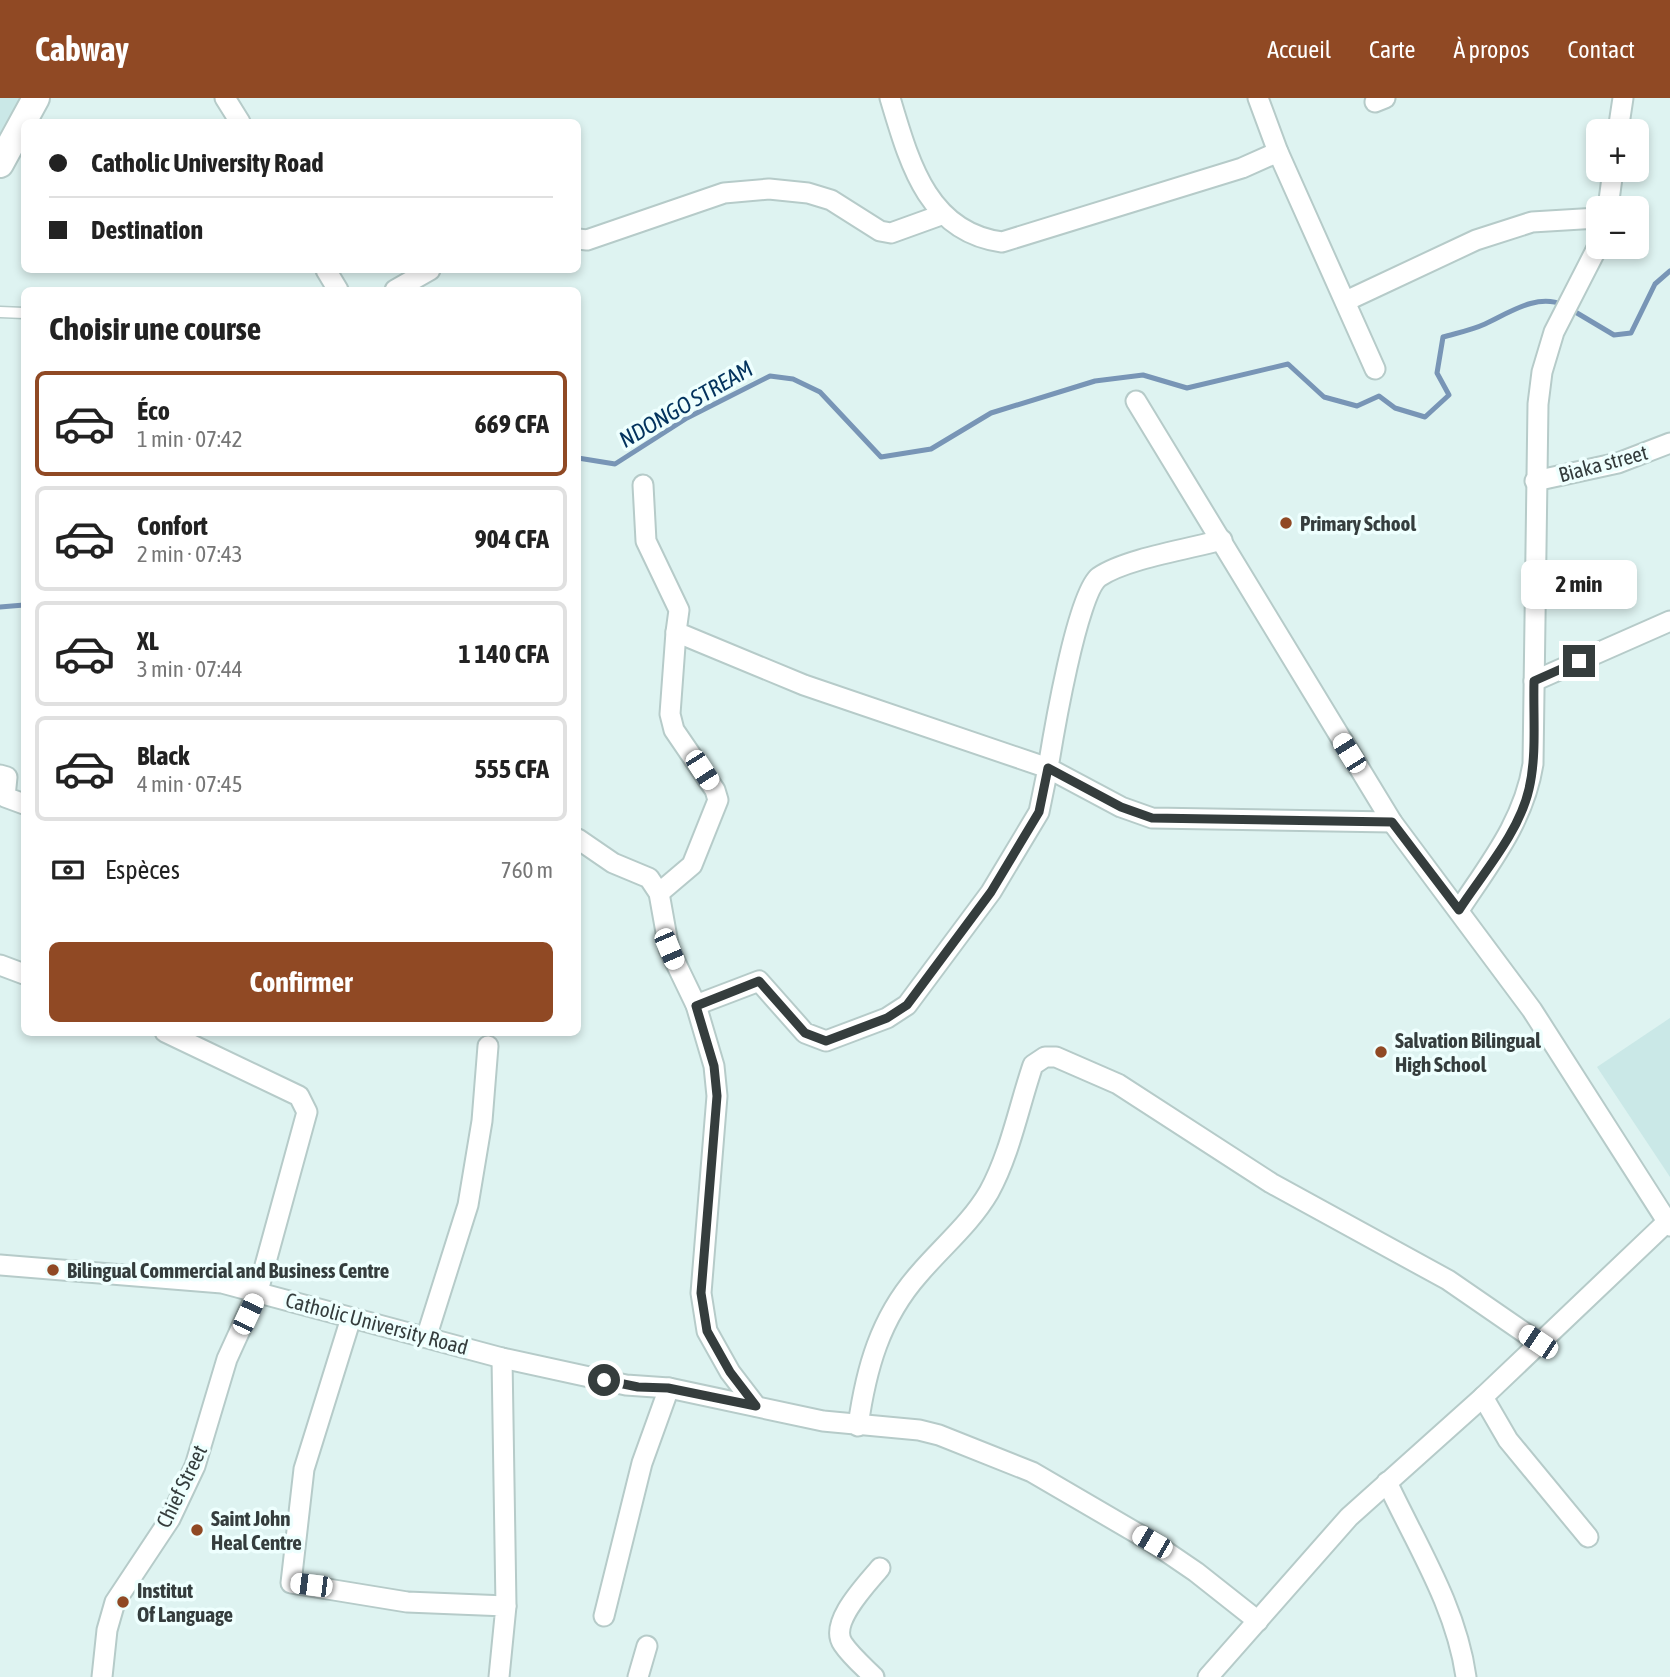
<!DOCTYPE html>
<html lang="fr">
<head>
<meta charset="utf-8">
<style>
  :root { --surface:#fff; --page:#f2f2f2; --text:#222; --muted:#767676; --line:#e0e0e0; --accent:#904924 }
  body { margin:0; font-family:"Asap Condensed",sans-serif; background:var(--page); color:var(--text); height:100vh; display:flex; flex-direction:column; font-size:26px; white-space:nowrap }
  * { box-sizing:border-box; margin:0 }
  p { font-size:23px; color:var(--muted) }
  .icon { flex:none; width:38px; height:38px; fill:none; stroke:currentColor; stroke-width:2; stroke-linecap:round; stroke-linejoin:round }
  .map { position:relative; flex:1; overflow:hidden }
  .drawer { position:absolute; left:21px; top:189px; width:560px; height:749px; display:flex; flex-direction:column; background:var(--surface); border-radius:10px; box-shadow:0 4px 10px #0003 }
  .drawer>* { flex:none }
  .top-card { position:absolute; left:21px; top:21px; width:560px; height:154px; border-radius:10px; box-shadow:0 4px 10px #0003; display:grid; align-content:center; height:154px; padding:0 28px; background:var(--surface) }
  .fabs { position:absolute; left:1586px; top:21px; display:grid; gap:14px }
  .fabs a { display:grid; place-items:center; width:63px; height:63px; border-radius:10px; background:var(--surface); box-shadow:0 4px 10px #0003; font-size:35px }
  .end { position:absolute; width:32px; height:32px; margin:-16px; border:9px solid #353d3d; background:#fff; box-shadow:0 0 0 4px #fff }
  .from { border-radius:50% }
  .bubble { position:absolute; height:49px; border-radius:10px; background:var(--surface); box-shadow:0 4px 10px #0003; font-size:23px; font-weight:700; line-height:49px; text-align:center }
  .car { position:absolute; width:21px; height:42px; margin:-21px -10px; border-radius:9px; box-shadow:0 0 5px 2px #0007; background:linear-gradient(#fff 24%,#345 0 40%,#fff 0 76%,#345 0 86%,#fff 0) }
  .top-card b { display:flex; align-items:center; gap:24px; height:66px; font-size:26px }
  .top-card b+b { border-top:2px solid var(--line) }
  .top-card i { width:18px; height:18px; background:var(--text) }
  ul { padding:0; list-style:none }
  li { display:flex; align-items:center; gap:21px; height:105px; margin:0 14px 10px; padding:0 14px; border:4px solid var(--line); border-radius:10px }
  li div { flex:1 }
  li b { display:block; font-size:26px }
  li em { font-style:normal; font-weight:700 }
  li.current { border-color:var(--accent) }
  li>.icon { width:63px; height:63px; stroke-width:1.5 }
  h2 { padding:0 28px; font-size:32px; line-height:84px }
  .pay { display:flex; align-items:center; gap:18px; height:77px; padding:0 28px; font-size:26px }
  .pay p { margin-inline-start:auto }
  .cta { display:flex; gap:14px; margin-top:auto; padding:14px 28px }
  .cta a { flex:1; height:80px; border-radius:10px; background:var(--accent); color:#fff; font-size:28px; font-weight:700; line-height:80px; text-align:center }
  header { display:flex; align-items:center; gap:42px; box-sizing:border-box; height:98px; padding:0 35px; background:var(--accent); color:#fff }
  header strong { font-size:33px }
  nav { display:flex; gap:38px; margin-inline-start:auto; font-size:24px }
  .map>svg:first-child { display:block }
  .built { fill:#cae8e7 }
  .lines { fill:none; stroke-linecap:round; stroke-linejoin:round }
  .stream { stroke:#7895b6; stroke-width:5 }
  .lane-casing { stroke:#b6cbc9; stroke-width:13 }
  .street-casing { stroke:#b6cbc9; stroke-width:23 }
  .secondary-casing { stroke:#b6cbc9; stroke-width:30 }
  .lane { stroke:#fff; stroke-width:10 }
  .street { stroke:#fff; stroke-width:19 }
  .secondary { stroke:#fff; stroke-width:26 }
  .route { stroke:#353d3d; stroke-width:9 }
  .poi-dot { fill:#904924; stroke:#eefffe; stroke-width:2.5 }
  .labels { text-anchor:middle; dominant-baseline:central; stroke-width:7; stroke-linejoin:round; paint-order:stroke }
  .street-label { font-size:21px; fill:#353d3d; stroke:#eefffe }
  .poi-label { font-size:21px; font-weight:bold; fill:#353d3d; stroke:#eefffe; text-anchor:start }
  .water-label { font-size:23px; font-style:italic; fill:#02325d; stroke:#eefffe }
</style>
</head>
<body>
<header>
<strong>Cabway</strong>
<nav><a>Accueil</a><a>Carte</a><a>À propos</a><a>Contact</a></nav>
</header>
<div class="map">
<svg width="1670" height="1579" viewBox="0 0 1670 1579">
  <rect width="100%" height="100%" fill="#def3f1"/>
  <g class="built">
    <polygon points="0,0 21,0 0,42"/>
    <polygon points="1670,920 1670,1079 1597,969"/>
  </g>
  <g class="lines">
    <g class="stream">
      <polyline points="1572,212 1614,237 1631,235 1655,186 1670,173"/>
      <path d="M 578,360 L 615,366 L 687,320 L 770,278 L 793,281 L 820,294 L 881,359 L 931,351 L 991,315 L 1095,283 L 1143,277 L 1187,290 L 1288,266 L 1324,299 L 1357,308 L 1379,298 L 1395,310 L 1425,319 L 1449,297 L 1437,275 L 1443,239 C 1457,235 1472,232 1485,226 C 1509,215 1537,195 1563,207"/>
      <polyline points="0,509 24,507"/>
    </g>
    <g class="lane-casing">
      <polyline id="lane" points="0,214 24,215"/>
    </g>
    <g class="street-casing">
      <g id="street">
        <polyline points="225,0 240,24"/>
        <path d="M 890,0 C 909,63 927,134 1002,144 L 1242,70 L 1278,54 L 1375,271"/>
        <polyline points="1258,0 1278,54"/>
        <polyline points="1375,4 1385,0"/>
        <polyline points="1618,33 1623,0"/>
        <polyline points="1608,110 1613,72"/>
        <polyline points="578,141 587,142 724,95 769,91 808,95 831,102 880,133 891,135 941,117"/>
        <polyline points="326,172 338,192"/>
        <polyline points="395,192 430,172"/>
        <polyline points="1346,203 1476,142 1532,124 1598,120"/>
        <polyline points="1136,303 1392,724 1532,912 1670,1128"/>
        <polyline points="1535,383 1618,365 1670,345"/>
        <polyline points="643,387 646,443 679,512 676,534 804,587 1048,670 1039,714 991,794 907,907 887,920 826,943 805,935 759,883 696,907"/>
        <path d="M 1222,442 C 1188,451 1125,461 1099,479 C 1077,495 1053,639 1048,670 L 1121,709 L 1152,720 L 1392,724"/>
        <polyline points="1534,583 1670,523"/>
        <polyline points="0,677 7,679 5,699 24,706"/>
        <polyline points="578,741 613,765 649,780 659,795 669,851 696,907 714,968 717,998 701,1195 707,1233 730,1274 756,1308"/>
        <polyline points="659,795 692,767 718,702 715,692 674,632 670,616 676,534"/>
        <path d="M 1459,812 C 1490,765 1524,723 1533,666 L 1538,306 L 1542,274 L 1554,234 L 1598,148"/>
        <polyline points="0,867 24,876"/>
        <polyline points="0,1167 222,1185 502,1260 626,1287 669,1290 823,1323 919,1332 939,1337 1032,1374 1152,1444 1196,1474 1258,1523"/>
        <polyline points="351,1220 304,1371 291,1485 407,1504 506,1508 499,1579"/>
        <polyline points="427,1237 468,1107 482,1023 488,948"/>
        <polyline points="502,1260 506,1508"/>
        <polyline points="1483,1299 1508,1342 1588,1439"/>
        <path d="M 858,1328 C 866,1271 880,1220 919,1176 C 942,1149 971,1125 989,1094 C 1010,1056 1019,1008 1033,967 L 1045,959 L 1056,959 L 1118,986 L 1271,1085 L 1448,1182 L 1538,1244"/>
        <path d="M 1387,1384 C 1417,1448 1456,1508 1466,1579"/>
        <polyline points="604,1518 642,1365 669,1290"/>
        <polyline points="102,1579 107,1532 115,1504 170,1421 195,1368 227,1261 258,1193 307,1014 299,998 165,934"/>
        <polyline points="638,1579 647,1548"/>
        <path d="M 874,1579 C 864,1569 851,1558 843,1546 C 828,1525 867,1486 880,1470"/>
        <polyline points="1208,1579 1349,1419 1483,1299 1667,1124"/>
      </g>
    </g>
    <g class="secondary-casing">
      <polyline id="secondary" points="0,66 36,0"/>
    </g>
    <use href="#lane" class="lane"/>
    <use href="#street" class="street"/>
    <use href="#secondary" class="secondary"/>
  </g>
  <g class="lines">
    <path class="route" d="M 604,1282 L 638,1289 L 668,1290 L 756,1308 L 730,1274 L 707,1233 L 701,1195 L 717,998 L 714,968 L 696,908 L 759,883 L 805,935 L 826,943 L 887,920 L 907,907 L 991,794 L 1039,714 L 1048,670 L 1121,709 L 1152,720 L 1392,724 L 1459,812 C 1483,775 1519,735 1529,691 C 1537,657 1533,618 1534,583 L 1579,563"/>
  </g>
  <g class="poi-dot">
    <circle cx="1286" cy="425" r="7"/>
    <circle cx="1381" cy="954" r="7"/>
    <circle cx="53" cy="1172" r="7"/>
    <circle cx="197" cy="1432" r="7"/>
    <circle cx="123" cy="1504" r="7"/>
  </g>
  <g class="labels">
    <g class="street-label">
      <text transform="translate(1603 365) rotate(-15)">Biaka street</text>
      <text transform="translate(377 1225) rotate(15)">Catholic University Road</text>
      <text transform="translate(181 1388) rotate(-64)">Chief Street</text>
    </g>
    <g class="poi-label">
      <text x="1300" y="425">Primary School</text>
      <text x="1395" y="942">Salvation Bilingual<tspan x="1395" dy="24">High School</tspan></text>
      <text x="67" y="1172">Bilingual Commercial and Business Centre</text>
      <text x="211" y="1420">Saint John<tspan x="211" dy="24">Heal Centre</tspan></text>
      <text x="137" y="1492">Institut<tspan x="137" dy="24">Of Language</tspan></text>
    </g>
    <g class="water-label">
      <text transform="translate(686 306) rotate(-30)">NDONGO STREAM</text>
    </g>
  </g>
</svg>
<div class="fabs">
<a>+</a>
<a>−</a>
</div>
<i class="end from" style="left:604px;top:1282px"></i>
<i class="end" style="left:1579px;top:563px"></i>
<div class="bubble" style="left:1521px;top:462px;width:116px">2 min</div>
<i class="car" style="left:1349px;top:655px;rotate:328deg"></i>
<i class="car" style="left:702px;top:672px;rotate:147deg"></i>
<i class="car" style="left:669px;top:851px;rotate:157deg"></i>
<i class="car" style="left:248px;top:1216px;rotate:25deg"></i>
<i class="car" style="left:1538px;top:1244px;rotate:304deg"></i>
<i class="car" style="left:1152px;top:1444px;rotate:300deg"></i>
<i class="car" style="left:311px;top:1487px;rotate:277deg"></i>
<div class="top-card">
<b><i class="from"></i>Catholic University Road</b>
<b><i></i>Destination</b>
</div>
<section class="drawer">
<h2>Choisir une course</h2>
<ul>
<li class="current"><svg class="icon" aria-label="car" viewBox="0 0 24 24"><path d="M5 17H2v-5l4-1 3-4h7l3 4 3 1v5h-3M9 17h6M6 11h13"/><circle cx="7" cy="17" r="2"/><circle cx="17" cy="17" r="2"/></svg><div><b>Éco</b><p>1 min · 07:42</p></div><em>669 CFA</em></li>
<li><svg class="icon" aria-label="car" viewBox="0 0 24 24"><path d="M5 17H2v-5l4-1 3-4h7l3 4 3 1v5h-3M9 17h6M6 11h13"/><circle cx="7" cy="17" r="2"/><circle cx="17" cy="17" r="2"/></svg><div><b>Confort</b><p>2 min · 07:43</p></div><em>904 CFA</em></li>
<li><svg class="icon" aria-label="car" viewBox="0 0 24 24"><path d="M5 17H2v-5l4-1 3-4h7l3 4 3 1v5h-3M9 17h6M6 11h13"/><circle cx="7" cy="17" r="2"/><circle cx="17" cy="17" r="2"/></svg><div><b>XL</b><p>3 min · 07:44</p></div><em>1 140 CFA</em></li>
<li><svg class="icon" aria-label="car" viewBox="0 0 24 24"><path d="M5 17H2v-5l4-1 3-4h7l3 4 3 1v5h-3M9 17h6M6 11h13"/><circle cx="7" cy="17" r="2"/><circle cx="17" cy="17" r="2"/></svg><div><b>Black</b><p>4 min · 07:45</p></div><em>555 CFA</em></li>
</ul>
<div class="pay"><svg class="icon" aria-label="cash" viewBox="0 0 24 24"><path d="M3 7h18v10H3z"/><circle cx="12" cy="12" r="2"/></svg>Espèces<p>760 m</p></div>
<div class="cta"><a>Confirmer</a></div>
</section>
</div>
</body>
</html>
